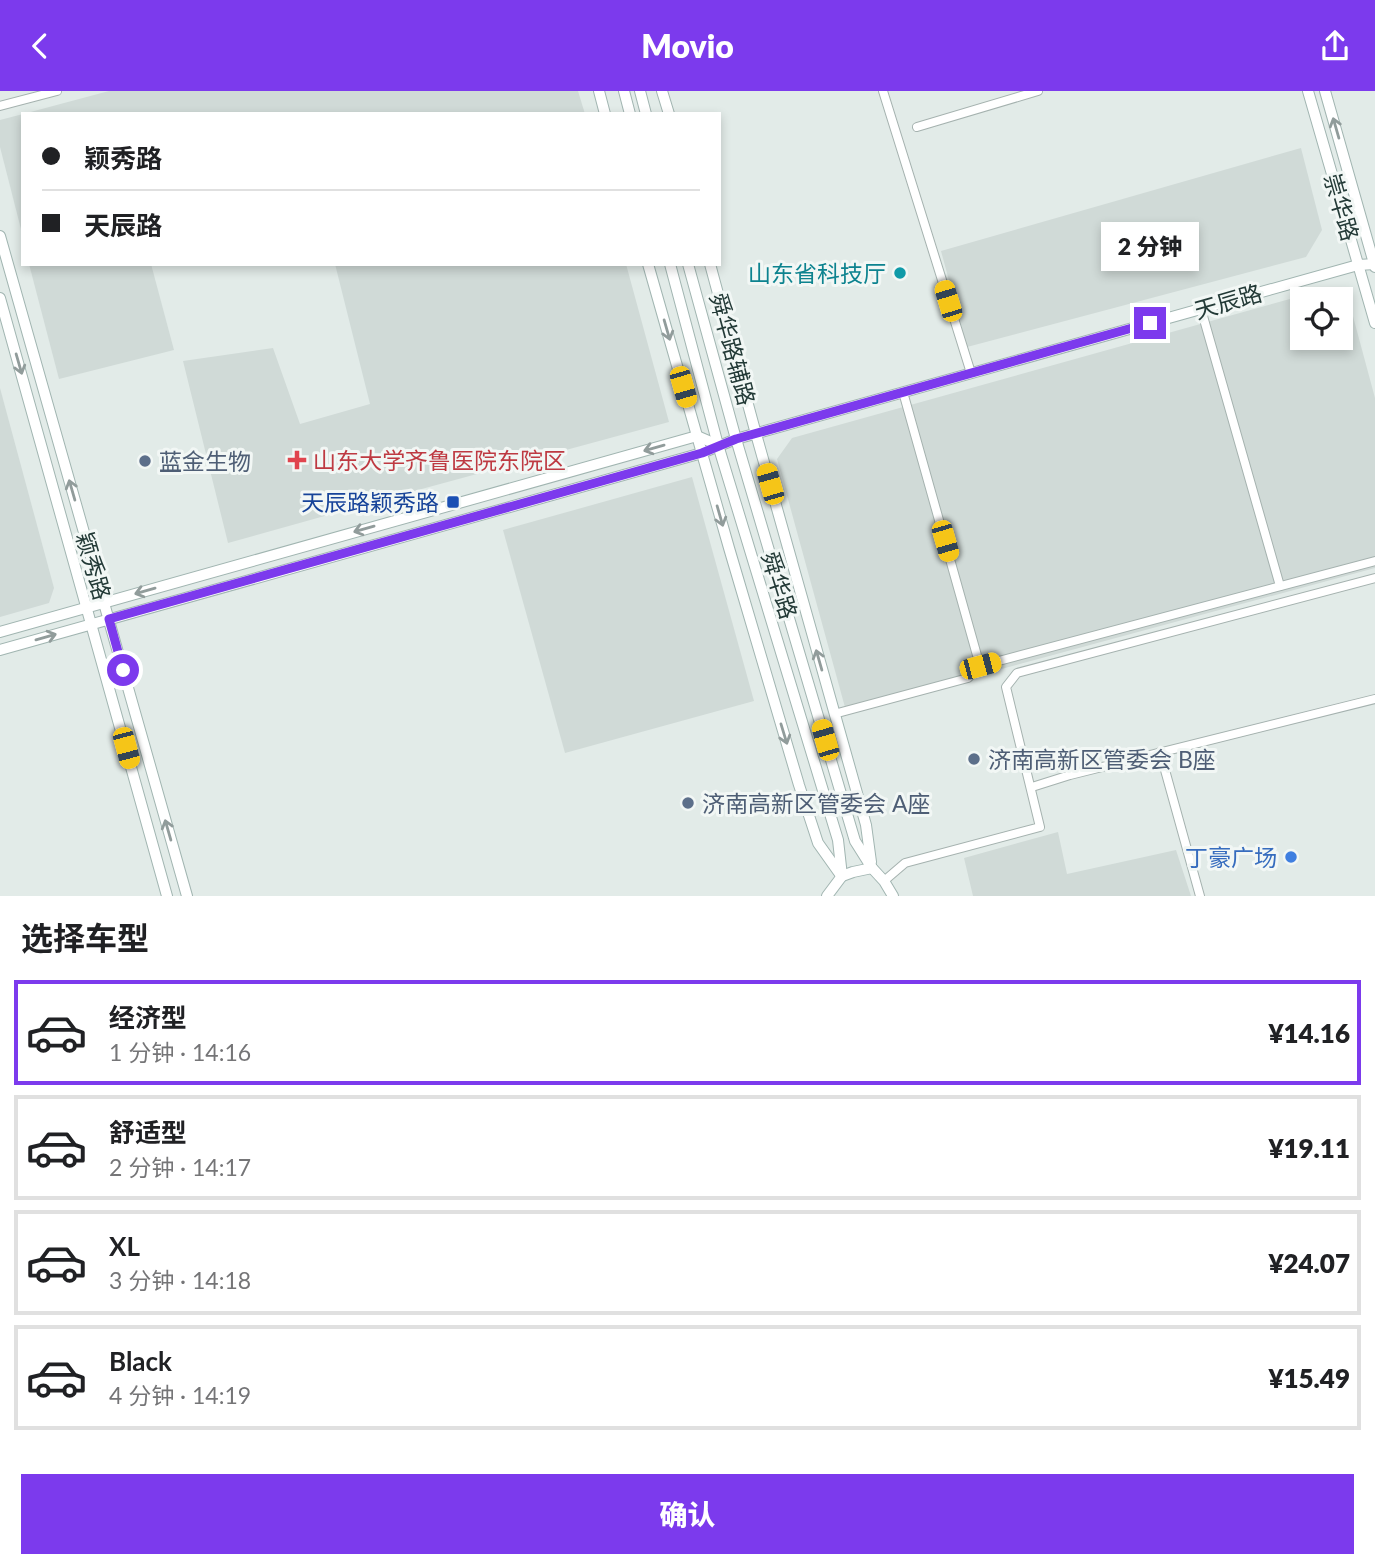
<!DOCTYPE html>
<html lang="zh">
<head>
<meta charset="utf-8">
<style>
  :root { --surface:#fff; --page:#f2f2f2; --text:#202124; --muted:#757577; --line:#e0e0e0; --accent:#7c3aed }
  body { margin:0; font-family:Lato,"Noto Sans SC",sans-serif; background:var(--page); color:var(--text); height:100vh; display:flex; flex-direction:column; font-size:26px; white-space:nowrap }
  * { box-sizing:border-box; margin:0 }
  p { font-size:23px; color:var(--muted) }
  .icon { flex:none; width:38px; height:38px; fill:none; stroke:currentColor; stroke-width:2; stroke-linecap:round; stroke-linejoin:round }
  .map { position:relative; height:805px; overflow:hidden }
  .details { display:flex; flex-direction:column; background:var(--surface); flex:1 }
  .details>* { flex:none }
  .banner { position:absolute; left:21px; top:21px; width:700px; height:154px; border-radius:0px; box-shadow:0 4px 10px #0003; display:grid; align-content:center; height:154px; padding:0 21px; background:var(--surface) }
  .tools { position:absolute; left:1290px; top:196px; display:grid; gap:14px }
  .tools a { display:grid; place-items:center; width:63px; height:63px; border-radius:0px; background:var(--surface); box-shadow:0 4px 10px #0003; font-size:35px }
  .end { position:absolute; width:32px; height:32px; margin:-16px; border:9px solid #7c3aed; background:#fff; box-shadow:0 0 0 4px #fff }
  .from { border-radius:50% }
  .bubble { position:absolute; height:49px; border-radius:0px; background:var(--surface); box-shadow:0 4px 10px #0003; font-size:23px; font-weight:800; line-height:49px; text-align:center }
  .car { position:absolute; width:21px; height:42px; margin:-21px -10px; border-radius:9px; box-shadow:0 0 5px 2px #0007; background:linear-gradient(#f5c518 24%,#345 0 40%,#f5c518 0 76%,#345 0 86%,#f5c518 0) }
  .banner b { display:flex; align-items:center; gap:24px; height:66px; font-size:26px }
  .banner b+b { border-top:2px solid var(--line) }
  .banner i { width:18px; height:18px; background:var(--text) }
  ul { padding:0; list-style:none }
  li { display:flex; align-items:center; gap:21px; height:105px; margin:0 14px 10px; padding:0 7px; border:4px solid var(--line); border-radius:0px }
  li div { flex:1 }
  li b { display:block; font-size:26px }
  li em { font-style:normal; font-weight:800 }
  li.on { border-color:var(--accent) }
  li>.icon { width:63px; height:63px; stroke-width:1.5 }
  h2 { padding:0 21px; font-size:32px; line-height:84px }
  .action { display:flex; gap:14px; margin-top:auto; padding:14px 21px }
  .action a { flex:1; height:80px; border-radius:0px; background:var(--accent); color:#fff; font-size:28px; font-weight:800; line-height:80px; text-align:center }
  header { display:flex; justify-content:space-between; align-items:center; height:91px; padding:0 21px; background:var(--accent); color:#fff; font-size:32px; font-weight:800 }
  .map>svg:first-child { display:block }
  .built { fill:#d0dad7; fill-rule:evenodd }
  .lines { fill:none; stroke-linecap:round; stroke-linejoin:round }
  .street-casing { stroke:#a5b2af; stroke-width:10 }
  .secondary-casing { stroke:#a1b5b1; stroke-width:12 }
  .street { stroke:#fff; stroke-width:8 }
  .secondary { stroke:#fff; stroke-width:10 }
  .oneway { stroke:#919c9b }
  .route { stroke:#7c3aed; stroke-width:9 }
  .culture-dot { fill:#0f9aa8; stroke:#f2f7f5; stroke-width:2.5 }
  .health-dot { fill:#e0444e; stroke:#f2f7f5; stroke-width:2.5 }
  .service-dot { fill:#5c6f8a; stroke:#f2f7f5; stroke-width:2.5 }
  .transit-dot { fill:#1a4fb4; stroke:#f2f7f5; stroke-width:2.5 }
  .shop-dot { fill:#3f7fe0; stroke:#f2f7f5; stroke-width:2.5 }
  .labels { text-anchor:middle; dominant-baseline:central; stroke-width:6; stroke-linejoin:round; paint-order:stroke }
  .street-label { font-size:23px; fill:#233a37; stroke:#f2f7f5 }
  .culture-label { font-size:23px; fill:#0d838f; stroke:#f2f7f5; text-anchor:end }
  .health-label { font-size:23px; fill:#be3a42; stroke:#f2f7f5; text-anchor:start }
  .service-label { font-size:23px; fill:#4e5e75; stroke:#f2f7f5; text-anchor:start }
  .transit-label { font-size:23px; fill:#164399; stroke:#f2f7f5; text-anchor:end }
  .shop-label { font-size:23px; fill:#366cbe; stroke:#f2f7f5; text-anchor:end }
</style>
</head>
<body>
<header><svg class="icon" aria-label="back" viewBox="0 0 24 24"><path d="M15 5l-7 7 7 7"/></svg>Movio<svg class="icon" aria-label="share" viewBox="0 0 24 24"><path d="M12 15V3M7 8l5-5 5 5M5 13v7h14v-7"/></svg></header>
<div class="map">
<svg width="1375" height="805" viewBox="0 0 1375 805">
  <rect width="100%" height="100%" fill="#e2ebe8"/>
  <g class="built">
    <polygon points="109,0 578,0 585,23 23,23"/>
    <polygon points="23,23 23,146 0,56 0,29"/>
    <polygon points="1301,57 1322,139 1306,166 967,256 941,160"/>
    <polygon points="29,173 151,173 174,259 59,288"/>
    <polygon points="335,173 626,173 669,331 396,405 228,452 183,270 273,257 300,333 370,313"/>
    <path d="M 1333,196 L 1347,203 L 1375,307 L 1375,477 L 846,620 L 777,368 L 792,347 ZM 1302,208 L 1340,208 L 1340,247 L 1302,247 Z"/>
    <polygon points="0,297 54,497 49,512 0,526"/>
    <polygon points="692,386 754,610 565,662 503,439"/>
    <polygon points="1058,741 1067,783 1176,759 1191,805 973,805 964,767"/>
  </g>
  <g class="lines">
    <g class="street-casing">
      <g id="street">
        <polyline points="883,0 971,282"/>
        <polyline points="0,15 57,0"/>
        <polyline points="917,36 1038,0"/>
        <polyline points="1201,218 1280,495"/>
        <polyline points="903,301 980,575 1375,470"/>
        <polyline points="834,623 968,587 980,575"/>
        <polyline points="1160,661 1200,805"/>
        <polyline points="1032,696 1070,684 1375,608"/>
        <polyline points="884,790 905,772 1040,736 1006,596 1017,582 1375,487"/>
      </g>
    </g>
    <g class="secondary-casing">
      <g id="secondary">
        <polyline points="599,0 605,23"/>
        <polyline points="624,0 630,23"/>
        <polyline points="640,0 646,23"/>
        <polyline points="662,0 669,23"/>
        <polyline points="1308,0 1375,232"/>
        <polyline points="1325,0 1375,176"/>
        <polyline points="0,145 187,805"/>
        <polyline points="648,173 729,457 799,694 818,752 840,783"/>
        <polyline points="670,173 718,354 838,749 842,785 827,805"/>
        <polyline points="688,173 736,348 855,750 872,777 884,790 893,805"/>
        <polyline points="710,173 756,343 866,734 871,771"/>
        <polyline points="0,207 167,805"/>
        <polyline points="0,541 697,345 718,354"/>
        <polyline points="0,559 702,362 736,348 1358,174 1375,173"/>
        <polyline points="842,785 853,781 872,777"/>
      </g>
    </g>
    <use href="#street" class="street"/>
    <use href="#secondary" class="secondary"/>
  </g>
  <defs><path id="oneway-shaft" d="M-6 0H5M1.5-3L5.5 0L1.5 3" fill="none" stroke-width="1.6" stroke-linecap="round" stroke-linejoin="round" transform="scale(1.75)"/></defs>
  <g class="oneway">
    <use href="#oneway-shaft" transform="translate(1336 37) rotate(-106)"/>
    <use href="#oneway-shaft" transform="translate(667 239) rotate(74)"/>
    <use href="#oneway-shaft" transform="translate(19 273) rotate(74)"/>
    <use href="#oneway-shaft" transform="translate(654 357) rotate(164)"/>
    <use href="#oneway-shaft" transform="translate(72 399) rotate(-106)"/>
    <use href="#oneway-shaft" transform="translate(720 425) rotate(74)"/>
    <use href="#oneway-shaft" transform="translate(364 438) rotate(164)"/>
    <use href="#oneway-shaft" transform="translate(145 500) rotate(164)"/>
    <use href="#oneway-shaft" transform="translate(46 546) rotate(-16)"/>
    <use href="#oneway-shaft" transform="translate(819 569) rotate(-106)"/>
    <use href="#oneway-shaft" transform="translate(784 643) rotate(73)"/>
    <use href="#oneway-shaft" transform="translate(168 739) rotate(-106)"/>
  </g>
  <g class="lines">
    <polyline class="route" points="123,579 109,528 702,362 736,348 1150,232"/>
  </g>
  <circle class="culture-dot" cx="900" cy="182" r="7"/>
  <path class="health-dot" d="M293.5 358.5h7v7h7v7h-7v7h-7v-7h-7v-7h7z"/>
  <g class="service-dot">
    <circle cx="145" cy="370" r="7"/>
    <circle cx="974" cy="668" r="7"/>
    <circle cx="688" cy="712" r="7"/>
  </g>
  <rect class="transit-dot" x="446" y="404" width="14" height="14" rx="3.5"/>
  <circle class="shop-dot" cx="1291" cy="766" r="7"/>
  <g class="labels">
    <g class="street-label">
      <text transform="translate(1342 116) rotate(74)">崇华路</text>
      <text transform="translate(1228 210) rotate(-16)">天辰路</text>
      <text transform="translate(733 258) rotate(75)">舜华路辅路</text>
      <text transform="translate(94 475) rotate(74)">颖秀路</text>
      <text transform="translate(780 494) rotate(73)">舜华路</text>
    </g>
    <g class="culture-label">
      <text x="886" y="182">山东省科技厅</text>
    </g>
    <g class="health-label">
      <text x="313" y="369">山东大学齐鲁医院东院区</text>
    </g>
    <g class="service-label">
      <text x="159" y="370">蓝金生物</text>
      <text x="988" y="668">济南高新区管委会 B座</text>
      <text x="702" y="712">济南高新区管委会 A座</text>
    </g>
    <g class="transit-label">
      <text x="439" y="411">天辰路颖秀路</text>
    </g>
    <g class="shop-label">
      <text x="1277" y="766">丁豪广场</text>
    </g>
  </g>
</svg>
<div class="tools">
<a><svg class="icon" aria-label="locate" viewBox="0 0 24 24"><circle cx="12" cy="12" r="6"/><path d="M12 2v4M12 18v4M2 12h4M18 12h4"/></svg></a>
</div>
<i class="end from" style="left:123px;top:579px"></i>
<i class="end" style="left:1150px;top:232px"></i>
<div class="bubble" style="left:1101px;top:131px;width:98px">2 分钟</div>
<i class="car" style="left:948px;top:210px;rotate:343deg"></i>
<i class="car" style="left:683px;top:296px;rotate:164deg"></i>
<i class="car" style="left:770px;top:393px;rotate:344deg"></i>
<i class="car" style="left:945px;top:450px;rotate:164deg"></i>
<i class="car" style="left:980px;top:575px;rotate:75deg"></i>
<i class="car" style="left:825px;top:649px;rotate:344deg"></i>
<i class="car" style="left:126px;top:657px;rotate:165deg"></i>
<div class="banner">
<b><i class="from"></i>颖秀路</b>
<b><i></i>天辰路</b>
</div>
</div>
<section class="details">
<h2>选择车型</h2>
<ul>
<li class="on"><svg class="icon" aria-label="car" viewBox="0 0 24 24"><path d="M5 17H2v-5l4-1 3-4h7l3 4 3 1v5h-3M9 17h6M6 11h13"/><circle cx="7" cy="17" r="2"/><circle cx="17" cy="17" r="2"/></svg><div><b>经济型</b><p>1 分钟 · 14:16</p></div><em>¥14.16</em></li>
<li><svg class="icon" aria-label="car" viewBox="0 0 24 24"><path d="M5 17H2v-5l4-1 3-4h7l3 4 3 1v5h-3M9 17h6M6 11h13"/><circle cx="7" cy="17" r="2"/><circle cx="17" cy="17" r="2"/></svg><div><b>舒适型</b><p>2 分钟 · 14:17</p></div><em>¥19.11</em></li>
<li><svg class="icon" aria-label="car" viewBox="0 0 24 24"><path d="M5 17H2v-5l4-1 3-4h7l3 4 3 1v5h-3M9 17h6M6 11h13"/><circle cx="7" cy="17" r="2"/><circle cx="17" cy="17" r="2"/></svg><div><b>XL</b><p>3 分钟 · 14:18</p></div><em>¥24.07</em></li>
<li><svg class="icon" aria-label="car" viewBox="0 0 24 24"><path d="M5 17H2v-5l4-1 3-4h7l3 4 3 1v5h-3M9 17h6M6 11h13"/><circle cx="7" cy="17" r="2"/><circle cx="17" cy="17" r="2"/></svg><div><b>Black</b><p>4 分钟 · 14:19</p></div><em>¥15.49</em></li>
</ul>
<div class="action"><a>确认</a></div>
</section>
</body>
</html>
